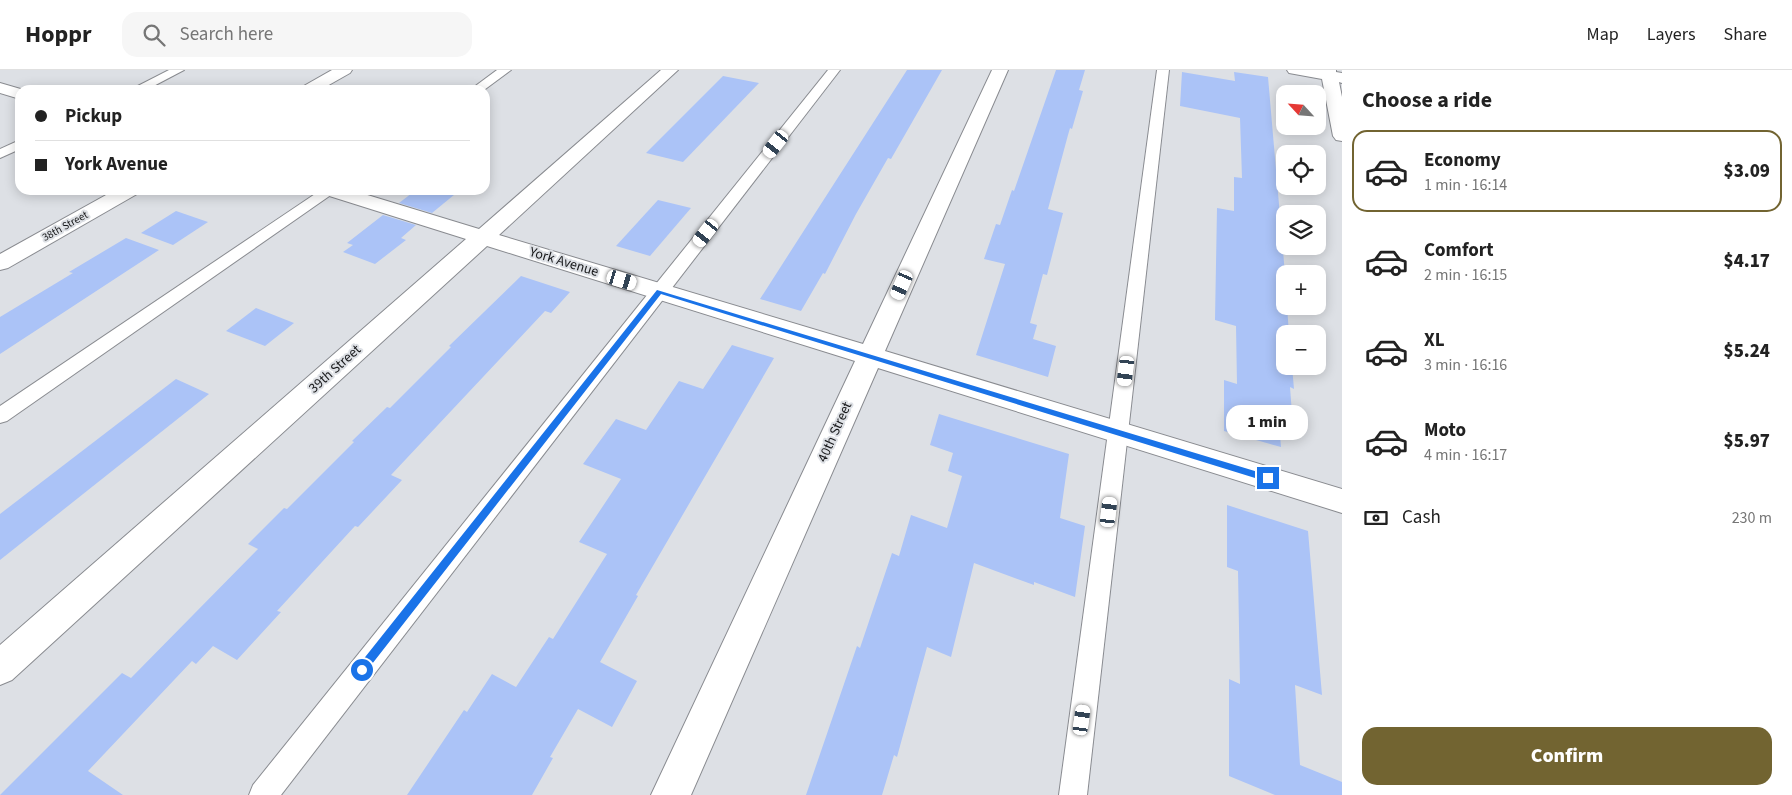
<!DOCTYPE html>
<html lang="en">
<head>
<meta charset="utf-8">
<style>
  :root { --surface:#fff; --page:#f6f6f6; --text:#222; --muted:#767676; --line:#e0e0e0; --accent:#726431 }
  body { margin:0; font-family:"Source Sans 3",sans-serif; background:var(--page); color:var(--text); height:100vh; display:flex; flex-direction:column; font-size:19px; white-space:nowrap }
  * { box-sizing:border-box; margin:0 }
  p { font-size:16px; color:var(--muted) }
  .icon { flex:none; width:28px; height:28px; fill:none; stroke:currentColor; stroke-width:2; stroke-linecap:round; stroke-linejoin:round }
  .map { position:relative; flex:1; overflow:hidden }
  .drawer { display:flex; flex-direction:column; background:var(--surface); width:450px }
  .drawer>* { flex:none }
  .banner { position:absolute; left:15px; top:15px; width:475px; height:110px; border-radius:15px; box-shadow:0 2px 12px #0003; display:grid; align-content:center; height:110px; padding:0 20px; background:var(--surface) }
  .needle { width:32px; rotate:296deg }
  .fabs { position:absolute; left:1276px; top:15px; display:grid; gap:10px }
  .fabs a { display:grid; place-items:center; width:50px; height:50px; border-radius:10px; background:var(--surface); box-shadow:0 2px 12px #0003; font-size:25px }
  .end { position:absolute; width:22px; height:22px; margin:-11px; border:6px solid #1a73e8; background:#fff; box-shadow:0 0 0 2px #fff }
  .from { border-radius:50% }
  .bubble { position:absolute; height:35px; border-radius:15px; background:var(--surface); box-shadow:0 2px 12px #0003; font-size:16px; font-weight:800; line-height:35px; text-align:center }
  .car { position:absolute; width:15px; height:30px; margin:-15px -8px; border-radius:6px; box-shadow:0 0 4px 1px #0007; background:linear-gradient(#fff 24%,#345 0 40%,#fff 0 76%,#345 0 86%,#fff 0) }
  .banner b { display:flex; align-items:center; gap:18px; height:48px; font-size:19px }
  .banner b+b { border-top:1px solid var(--line) }
  .banner i { width:12px; height:12px; background:var(--text) }
  ul { padding:0; list-style:none }
  li { display:flex; align-items:center; gap:15px; height:82px; margin:0 10px 8px; padding:0 10px; border:2px solid transparent; border-radius:15px }
  li div { flex:1 }
  li b { display:block; font-size:19px }
  li em { font-style:normal; font-weight:800 }
  li.current { border-color:var(--accent) }
  li>.icon { width:45px; height:45px; stroke-width:1.5 }
  h2 { padding:0 20px; font-size:22px; line-height:60px }
  .pay { display:flex; align-items:center; gap:12px; height:55px; padding:0 20px; font-size:19px }
  .pay p { margin-inline-start:auto }
  .action { display:flex; gap:10px; margin-top:auto; padding:10px 20px }
  .action a { flex:1; height:58px; border-radius:15px; background:var(--accent); color:#fff; font-size:20px; font-weight:800; line-height:58px; text-align:center }
  header { display:flex; align-items:center; gap:30px; box-sizing:border-box; height:70px; padding:0 25px; background:var(--surface); border-bottom:1px solid var(--line) }
  header strong { font-size:24px }
  nav { display:flex; gap:28px; margin-inline-start:auto; font-size:18px }
  .search { width:350px; height:45px; background:var(--page); display:flex; align-items:center; gap:12px; box-sizing:border-box; padding:0 18px; border-radius:15px; color:var(--muted); font-size:19px }
  main { display:flex; flex:1; min-height:0 }
  .map>svg:first-child { display:block }
  .building { fill:#abc3f7 }
  .lines { fill:none; stroke-linecap:round; stroke-linejoin:round }
  .service-casing { stroke:#898b90; stroke-width:2 }
  .minor-casing { stroke:#898b90; stroke-width:2 }
  .service { fill:#fff; fill-rule:evenodd }
  .minor { fill:#fff; fill-rule:evenodd }
  .route { fill:#1a73e8 }
  .labels { text-anchor:middle; dominant-baseline:central; stroke-width:4; stroke-linejoin:round; paint-order:stroke }
  .far-street-label { font-size:11px; fill:#18191b; stroke:#dde0e5 }
  .street-label { font-size:14px; fill:#18191b; stroke:#dde0e5 }
</style>
</head>
<body>
<header>
<strong>Hoppr</strong>
<div class="search"><svg class="icon" aria-label="search" viewBox="0 0 24 24"><circle cx="10" cy="10" r="6"/><path d="M15 15l6 6"/></svg>Search here</div>
<nav><a>Map</a><a>Layers</a><a>Share</a></nav>
</header>
<main>
<div class="map">
<svg width="1342" height="725" viewBox="0 0 1342 725">
  <rect width="100%" height="100%" fill="#dde0e5"/>
  <g class="building">
    <polygon points="907,0 942,0 891,89 888,88 856,144 825,204 823,203 801,241 760,229"/>
    <polygon points="1056,0 1085,0 1079,20 1083,21 1072,59 1070,58 1068,65 1048,139 1063,143 1047,205 1043,204 1030,253 1037,255 1033,269 1056,276 1048,307 976,285 1005,194 984,189 996,154 1000,155 1012,120 1014,121"/>
    <polygon points="1182,2 1235,11 1234,2 1268,7 1285,204 1285,236 1287,236 1289,264 1285,264 1285,296 1292,296 1294,319 1290,317 1292,344 1278,340 1281,377 1224,361 1224,310 1237,314 1236,256 1215,250 1217,138 1234,141 1234,107 1242,108 1240,48 1180,36"/>
    <polygon points="723,6 759,13 683,92 646,83"/>
    <polygon points="416,120 460,120 432,143 399,133"/>
    <polygon points="658,130 691,138 650,186 616,176"/>
    <polygon points="176,141 208,152 173,175 141,163"/>
    <polygon points="383,145 416,155 401,168 406,170 375,194 343,182 353,175 347,173"/>
    <polygon points="126,168 159,180 0,284 0,247 73,203 69,202"/>
    <polygon points="521,206 570,222 551,243 545,241 391,405 402,410 358,457 355,456 277,541 281,542 237,590 213,576 196,594 192,591 88,701 123,725 0,725 122,603 131,608 258,479 248,474 284,438 287,439 354,372 352,371 387,337 390,338 451,277 449,276"/>
    <polygon points="256,238 294,253 265,276 226,261"/>
    <polygon points="732,275 774,288 636,525 638,526 600,592 637,611 612,657 578,639 550,687 553,688 532,725 407,725 464,640 467,642 492,604 516,617 549,567 553,569 607,484 579,472 621,409 583,394 616,349 646,360 679,311 703,319"/>
    <polygon points="176,309 209,324 0,490 0,444"/>
    <polygon points="939,344 1069,384 1060,448 1085,456 1075,527 1034,512 1034,515 974,493 951,587 927,577 897,687 894,685 882,725 806,725 857,576 860,578 892,483 899,486 911,445 947,458 962,406 948,401 953,383 930,375"/>
    <polygon points="1227,435 1308,461 1322,625 1295,615 1300,695 1342,712 1342,725 1275,725 1229,706 1229,609 1240,614 1238,501 1227,497"/>
  </g>
  <g class="lines">
    <g class="service-casing">
      <g id="service">
        <polygon points="169,0 184,0 146,20 130,20"/>
        <polygon points="497,0 511,0 484,20 470,20"/>
        <polygon points="828,0 840,0 281,725 249,725 253,715"/>
        <polygon points="1157,0 1169,0 1087,725 1059,725"/>
        <polygon points="20,70 20,79 0,88 0,79"/>
        <polygon points="321,120 338,120 7,351 0,353 0,336"/>
      </g>
    </g>
    <g class="minor-casing">
      <g id="minor">
        <polygon points="332,0 352,0 350,3 320,20 300,20 302,17"/>
        <polygon points="661,0 678,0 499,165 863,274 992,0 1008,0 885,281 1342,419 1342,443 878,298 691,725 651,725 855,291 487,176 12,610 0,615 0,575 466,169 323,124 320,120 351,120 479,159"/>
        <polygon points="1287,0 1336,0 1336,2 1342,3 1342,13 1339,12 1342,27 1342,71 1336,70 1333,66 1322,9 1289,3"/>
        <polygon points="0,13 24,20 20,20 20,29 0,23"/>
        <polygon points="115,120 140,120 137,124 8,198 0,200 0,184"/>
      </g>
    </g>
    <use href="#service" class="service"/>
    <use href="#minor" class="minor"/>
  </g>
  <polygon class="route" points="657,220 1268,405 1272,408 1268,412 661,224 365,603 358,603 357,600 358,596"/>
  <g class="labels">
    <g class="far-street-label">
      <text transform="translate(65 156) rotate(-29)">38th Street</text>
    </g>
    <g class="street-label">
      <text transform="translate(564 192) rotate(17)">York Avenue</text>
      <text transform="translate(335 299) rotate(-42)">39th Street</text>
      <text transform="translate(835 362) rotate(-66)">40th Street</text>
    </g>
  </g>
</svg>
<div class="fabs">
<a><svg class="needle" viewBox="-14 -14 28 28"><path d="M0-13l5 13h-10z" fill="#e53935"/><path d="M0 13l5-13h-10z" fill="#767676"/></svg></a>
<a><svg class="icon" aria-label="locate" viewBox="0 0 24 24"><circle cx="12" cy="12" r="6"/><path d="M12 2v4M12 18v4M2 12h4M18 12h4"/></svg></a>
<a><svg class="icon" aria-label="layers" viewBox="0 0 24 24"><path d="M12 4l9 5-9 5-9-5zM3 14l9 5 9-5"/></svg></a>
<a>+</a>
<a>−</a>
</div>
<i class="end from" style="left:362px;top:600px"></i>
<i class="end" style="left:1268px;top:408px"></i>
<div class="bubble" style="left:1226px;top:335px;width:82px">1 min</div>
<i class="car" style="left:776px;top:74px;rotate:218deg"></i>
<i class="car" style="left:706px;top:163px;rotate:218deg"></i>
<i class="car" style="left:622px;top:210px;rotate:107deg"></i>
<i class="car" style="left:902px;top:215px;rotate:204deg"></i>
<i class="car" style="left:1126px;top:301px;rotate:187deg"></i>
<i class="car" style="left:1109px;top:442px;rotate:7deg"></i>
<i class="car" style="left:1082px;top:650px;rotate:8deg"></i>
<div class="banner">
<b><i class="from"></i>Pickup</b>
<b><i></i>York Avenue</b>
</div>
</div>
<section class="drawer">
<h2>Choose a ride</h2>
<ul>
<li class="current"><svg class="icon" aria-label="car" viewBox="0 0 24 24"><path d="M5 17H2v-5l4-1 3-4h7l3 4 3 1v5h-3M9 17h6M6 11h13"/><circle cx="7" cy="17" r="2"/><circle cx="17" cy="17" r="2"/></svg><div><b>Economy</b><p>1 min · 16:14</p></div><em>$3.09</em></li>
<li><svg class="icon" aria-label="car" viewBox="0 0 24 24"><path d="M5 17H2v-5l4-1 3-4h7l3 4 3 1v5h-3M9 17h6M6 11h13"/><circle cx="7" cy="17" r="2"/><circle cx="17" cy="17" r="2"/></svg><div><b>Comfort</b><p>2 min · 16:15</p></div><em>$4.17</em></li>
<li><svg class="icon" aria-label="car" viewBox="0 0 24 24"><path d="M5 17H2v-5l4-1 3-4h7l3 4 3 1v5h-3M9 17h6M6 11h13"/><circle cx="7" cy="17" r="2"/><circle cx="17" cy="17" r="2"/></svg><div><b>XL</b><p>3 min · 16:16</p></div><em>$5.24</em></li>
<li><svg class="icon" aria-label="car" viewBox="0 0 24 24"><path d="M5 17H2v-5l4-1 3-4h7l3 4 3 1v5h-3M9 17h6M6 11h13"/><circle cx="7" cy="17" r="2"/><circle cx="17" cy="17" r="2"/></svg><div><b>Moto</b><p>4 min · 16:17</p></div><em>$5.97</em></li>
</ul>
<div class="pay"><svg class="icon" aria-label="cash" viewBox="0 0 24 24"><path d="M3 7h18v10H3z"/><circle cx="12" cy="12" r="2"/></svg>Cash<p>230 m</p></div>
<div class="action"><a>Confirm</a></div>
</section>
</main>
</body>
</html>
